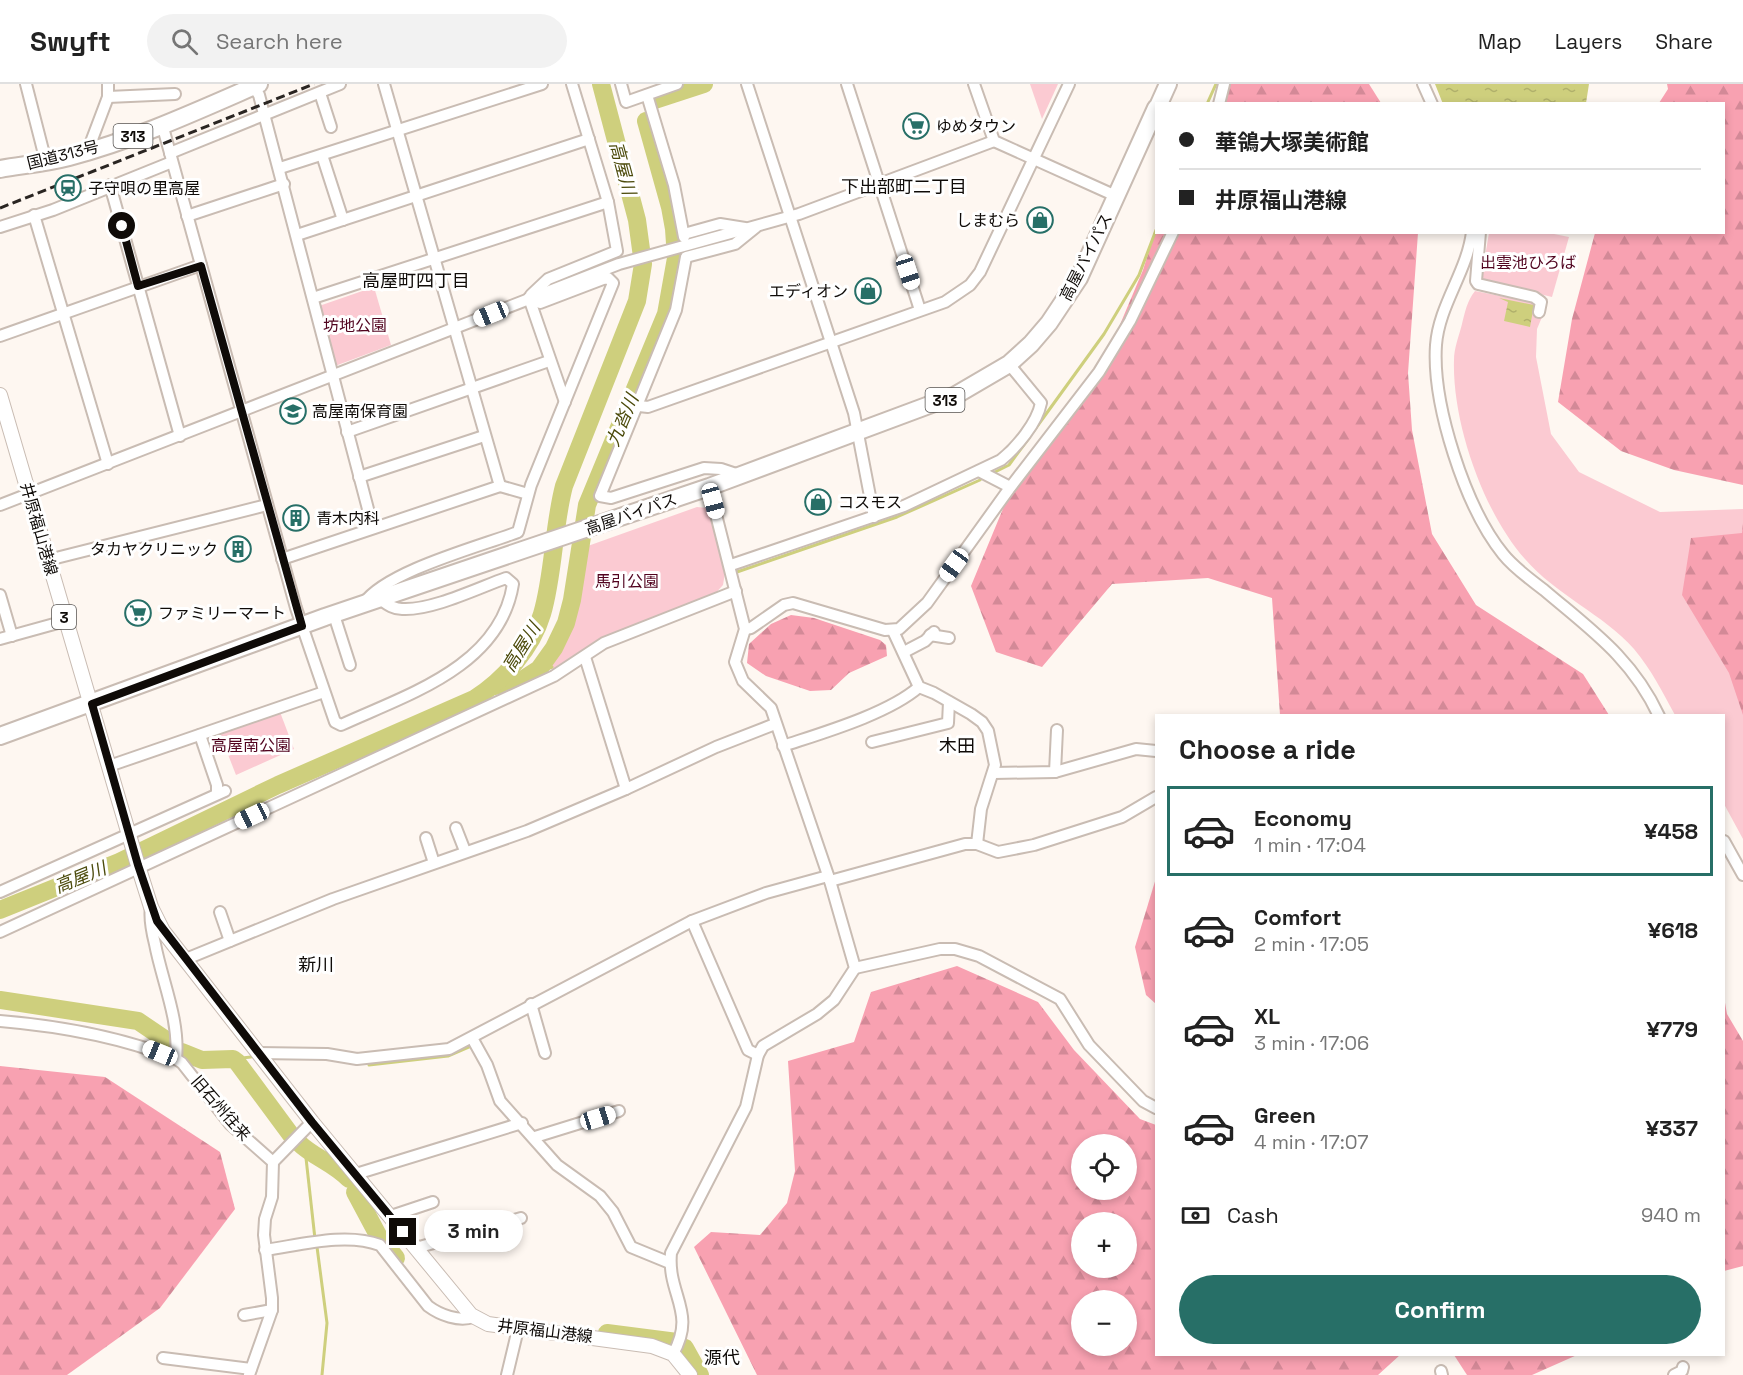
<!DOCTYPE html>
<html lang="en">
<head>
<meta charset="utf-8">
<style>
  :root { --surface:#fff; --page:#f2f2f2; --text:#222; --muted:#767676; --line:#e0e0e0; --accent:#276f67 }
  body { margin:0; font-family:"Space Grotesk","Noto Sans JP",sans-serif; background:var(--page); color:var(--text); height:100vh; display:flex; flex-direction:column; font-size:22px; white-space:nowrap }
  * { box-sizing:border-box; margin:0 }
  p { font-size:20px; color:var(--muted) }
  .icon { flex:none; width:33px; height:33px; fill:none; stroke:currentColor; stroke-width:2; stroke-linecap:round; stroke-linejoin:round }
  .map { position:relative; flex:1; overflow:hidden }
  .side { position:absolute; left:1155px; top:630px; width:570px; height:642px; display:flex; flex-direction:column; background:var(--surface); border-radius:0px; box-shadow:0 3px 9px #0003 }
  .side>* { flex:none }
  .top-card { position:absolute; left:1155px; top:18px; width:570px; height:132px; border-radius:0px; box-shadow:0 3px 9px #0003; display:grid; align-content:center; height:132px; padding:0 24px; background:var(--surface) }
  .fabs { position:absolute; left:1071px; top:1050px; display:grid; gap:12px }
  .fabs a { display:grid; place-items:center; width:66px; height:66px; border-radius:50%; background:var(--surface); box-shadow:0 3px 9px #0003; font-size:30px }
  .end { position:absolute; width:27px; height:27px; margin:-14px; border:8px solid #0f0b08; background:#fff; box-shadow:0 0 0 3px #fff }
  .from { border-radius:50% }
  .bubble { position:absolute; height:42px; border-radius:21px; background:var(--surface); box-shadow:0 3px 9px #0003; font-size:20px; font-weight:700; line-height:42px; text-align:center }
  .car { position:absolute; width:18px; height:36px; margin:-18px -9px; border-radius:8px; box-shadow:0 0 4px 2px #0007; background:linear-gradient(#fff 24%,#345 0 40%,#fff 0 76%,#345 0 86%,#fff 0) }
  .top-card b { display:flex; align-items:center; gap:21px; height:57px; font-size:22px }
  .top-card b+b { border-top:2px solid var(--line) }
  .top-card i { width:15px; height:15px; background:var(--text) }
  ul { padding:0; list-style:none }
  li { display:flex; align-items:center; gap:18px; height:90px; margin:0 12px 9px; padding:0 12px; border:3px solid transparent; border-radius:0px }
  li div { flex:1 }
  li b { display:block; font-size:22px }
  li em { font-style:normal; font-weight:700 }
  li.selected { border-color:var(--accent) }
  li>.icon { width:54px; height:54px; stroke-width:1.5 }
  h2 { padding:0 24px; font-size:27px; line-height:72px }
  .pay { display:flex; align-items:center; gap:15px; height:66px; padding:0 24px; font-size:22px }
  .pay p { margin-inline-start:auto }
  .cta { display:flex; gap:12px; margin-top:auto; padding:12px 24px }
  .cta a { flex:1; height:69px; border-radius:36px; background:var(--accent); color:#fff; font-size:24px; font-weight:700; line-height:69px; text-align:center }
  header { display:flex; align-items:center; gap:36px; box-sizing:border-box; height:84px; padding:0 30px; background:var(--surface); border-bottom:2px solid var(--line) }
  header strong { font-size:28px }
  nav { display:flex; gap:33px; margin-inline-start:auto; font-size:21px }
  .search { width:420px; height:54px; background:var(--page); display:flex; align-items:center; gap:15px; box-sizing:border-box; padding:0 21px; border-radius:33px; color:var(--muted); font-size:22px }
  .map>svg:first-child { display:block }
  .green { fill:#fbcad2 }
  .forest { fill:url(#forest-firs); fill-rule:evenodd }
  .water { fill:url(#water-ripples) }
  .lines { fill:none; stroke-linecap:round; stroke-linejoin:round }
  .stream { stroke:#cecf7d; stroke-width:3 }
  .river { stroke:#cecf7d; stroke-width:18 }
  .minor-casing { stroke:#c9bcb3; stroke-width:14 }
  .major-casing { stroke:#c9bcb3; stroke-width:16 }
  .highway-casing { stroke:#c9bcb3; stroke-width:20 }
  .minor { stroke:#fff; stroke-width:10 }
  .major { stroke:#fff; stroke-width:14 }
  .highway { stroke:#fff; stroke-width:16 }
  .rail { stroke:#2a2522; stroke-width:3; stroke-dasharray:9 4.5; stroke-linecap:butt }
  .route { stroke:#0f0b08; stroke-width:8 }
  .labels { text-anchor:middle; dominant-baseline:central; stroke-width:6; stroke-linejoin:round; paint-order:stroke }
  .shield { fill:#fff; stroke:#575452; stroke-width:1.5 }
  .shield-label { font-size:15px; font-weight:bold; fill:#0f0b08 }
  .poi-label { font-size:16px; fill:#0f0b08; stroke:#fff; text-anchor:start }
  .street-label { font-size:16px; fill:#0f0b08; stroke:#fff }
  .park-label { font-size:16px; fill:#51041f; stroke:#fff }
  .water-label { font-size:18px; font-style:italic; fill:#4b4a0a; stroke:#fff }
  .neighbourhood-label { font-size:18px; fill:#0f0b08; stroke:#fff }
</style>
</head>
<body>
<header>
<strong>Swyft</strong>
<div class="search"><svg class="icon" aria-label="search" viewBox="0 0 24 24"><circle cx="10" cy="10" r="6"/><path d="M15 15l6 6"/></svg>Search here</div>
<nav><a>Map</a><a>Layers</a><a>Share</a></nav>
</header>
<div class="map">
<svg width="1743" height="1291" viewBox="0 0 1743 1291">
  <defs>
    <pattern id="forest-firs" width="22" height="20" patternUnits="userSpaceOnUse" patternTransform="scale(1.5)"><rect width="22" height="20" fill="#f8a1b1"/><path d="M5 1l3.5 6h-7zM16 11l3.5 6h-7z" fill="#d38997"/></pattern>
    <pattern id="water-ripples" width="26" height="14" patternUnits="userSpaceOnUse" patternTransform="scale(1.5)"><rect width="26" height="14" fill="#cecf7d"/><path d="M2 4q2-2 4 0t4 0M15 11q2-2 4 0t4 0" fill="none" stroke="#b0b06b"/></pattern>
  </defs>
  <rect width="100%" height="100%" fill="#fef7f1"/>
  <g class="green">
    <polygon points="1030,0 1058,0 1042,35"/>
    <polygon points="1489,149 1549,149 1569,153 1552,213 1481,196"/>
    <polygon points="374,203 391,261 335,282 319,222"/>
    <path d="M 1475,207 L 1547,221 L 1537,245 L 1536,273 L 1551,350 L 1579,388 L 1660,428 L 1743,425 L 1743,755 L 1724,720 L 1724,632 L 1675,631 C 1663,609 1651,585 1634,565 C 1603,530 1556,511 1525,475 C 1483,428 1452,338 1454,276 C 1454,264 1459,252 1462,240 C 1465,228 1467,217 1475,207 Z"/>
    <path d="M 697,423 L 708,424 L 725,489 L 723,501 L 712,513 L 583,568 L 553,586 L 547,581 C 575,546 578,505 585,463 Z"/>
    <polygon points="280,628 294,665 236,691 220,650"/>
  </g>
  <g class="forest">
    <polygon points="1222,0 1369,0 1381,19 1215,20"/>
    <polygon points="1667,0 1743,0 1743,401 1674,386 1621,367 1558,318 1572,235 1595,149 1724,148 1724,20 1659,19 1668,5"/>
    <polygon points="1156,145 1156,148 1418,149 1408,289 1412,346 1432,450 1476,521 1583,590 1609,631 1280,631 1272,514 1208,494 1112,500 1042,583 996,568 971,502 1012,403 1100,288 1143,186"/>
    <polygon points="1743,439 1743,631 1729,589 1682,511 1691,454 1742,449"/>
    <polygon points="791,531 814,534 880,556 886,561 887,572 849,589 831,606 810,607 766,592 747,579 749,560 771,540"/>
    <polygon points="1156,794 1156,920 1146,911 1135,863"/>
    <path d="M 957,882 L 1038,918 L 1074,966 L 1140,1035 L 1156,1041 L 1156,1270 L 1400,1271 L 1378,1291 L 757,1291 L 694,1163 L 711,1148 L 760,1151 L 787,1119 L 795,1087 L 788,977 L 854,958 L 871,908 ZM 1082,1060 L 1126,1060 L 1126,1106 L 1082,1106 ZM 1126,1138 L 1126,1184 L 1082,1184 L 1082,1138 ZM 1126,1216 L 1126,1262 L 1082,1262 L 1082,1216 Z"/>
    <polygon points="1724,913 1727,930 1743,957 1743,1182 1724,1187"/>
    <polygon points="0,982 105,993 220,1068 235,1125 160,1224 67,1291 0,1291"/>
    <polygon points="1454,1271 1577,1271 1532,1291 1467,1291"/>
  </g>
  <g class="water">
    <polygon points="1435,0 1589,0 1586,19 1443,20"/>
    <polygon points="1499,214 1534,221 1530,243 1504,237 1508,218"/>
  </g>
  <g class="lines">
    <g class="stream">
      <polyline points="1207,20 1216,0"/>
      <polyline points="1033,348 1104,250 1139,191 1156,146"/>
      <polyline points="995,388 1009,381 1029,354"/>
      <polyline points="737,488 897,433 980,396"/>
      <polyline points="531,592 552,583"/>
      <polyline points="233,975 251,973"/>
      <polyline points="369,981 448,972 471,962"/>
      <polyline points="305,1065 315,1155"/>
      <polyline points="317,1163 327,1239 322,1291"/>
    </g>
    <g class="river">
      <polyline points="655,16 704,0"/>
      <polyline points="495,602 522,596 539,585 554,564 566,539 572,516 587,421 666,230 676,174 674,145 670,123 646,37"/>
      <path d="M 0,826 L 119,778 L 278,701 L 474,615 C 504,596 532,564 542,530 C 554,489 553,444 564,402 L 637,217 L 643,180 L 637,136 L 601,0"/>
      <polyline points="0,916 138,937 169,958"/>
      <polyline points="182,968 202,976 233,975 237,978 291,1051"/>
      <path d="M 299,1059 C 313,1073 332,1078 349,1095"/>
      <polyline points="355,1108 379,1153 396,1174"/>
      <polyline points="607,1249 677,1258"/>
      <polyline points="685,1264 700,1291"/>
    </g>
    <g class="minor-casing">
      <g id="minor">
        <polyline points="26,0 46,78"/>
        <polyline points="252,0 259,11 373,444"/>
        <polyline points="621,0 626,18 677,0"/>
        <polyline points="747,0 854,329 874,433"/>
        <polyline points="847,0 920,226"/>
        <polyline points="974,0 994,57 1116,112"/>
        <polyline points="1423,0 1432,20"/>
        <polyline points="320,9 331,43"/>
        <polyline points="647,11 674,101 684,153"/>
        <polyline points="108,13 175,10"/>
        <polyline points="1219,20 1224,0"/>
        <path d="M 162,40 L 296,524 L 335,638 L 341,641 C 406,611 500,583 513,500 L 506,494 C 478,504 431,527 402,525 C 394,525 388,521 381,516"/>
        <polyline points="91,66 91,58 108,13 108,0"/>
        <polyline points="170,69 340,0"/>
        <polyline points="322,71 343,136"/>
        <polyline points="280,84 542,0"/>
        <polyline points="110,101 180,352"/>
        <polyline points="34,131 108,380"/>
        <polyline points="187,132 284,100"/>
        <polyline points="0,143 53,126 172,78"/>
        <path d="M 1472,148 C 1467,188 1439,221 1436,261 C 1432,320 1465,423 1503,470 C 1514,484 1530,495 1544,506 C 1591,546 1632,574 1659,632"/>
        <polyline points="1480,148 1476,197 1478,200 1534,213 1541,218 1539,228"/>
        <polyline points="684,150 720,140 745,144"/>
        <polyline points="297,151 589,55"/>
        <polyline points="531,211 548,195 617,167 608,118 572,0"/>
        <polyline points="313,214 608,118"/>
        <polyline points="529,214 565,318"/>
        <polyline points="0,252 201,181"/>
        <polyline points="639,322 648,323 945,218 970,201 980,188 1069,0"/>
        <polyline points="347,348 549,277"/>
        <polyline points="979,387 1010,403"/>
        <polyline points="739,391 721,385 704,384 611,414 600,412 676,226 686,173 735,160 756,143"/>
        <polyline points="359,393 484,352"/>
        <polyline points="500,402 528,410"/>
        <polyline points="0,421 619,180 799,130 994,57"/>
        <polyline points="282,475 500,402 384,0"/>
        <polyline points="48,476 267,421"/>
        <path d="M 731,481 L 904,422 L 1001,376 C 1017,363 1037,339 1041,319 L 1009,280"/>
        <polyline points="0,511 12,552"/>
        <path d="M 364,519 C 387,487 478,463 518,448 L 531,401 L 613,199 L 608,194 L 603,195 L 540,219 L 529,214"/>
        <polyline points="334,531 350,581"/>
        <polyline points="745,545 751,544 784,521 793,519 885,546 899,545 927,519 1009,405 1099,288 1130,237 1173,148"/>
        <polyline points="893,547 919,603 934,609 971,630 982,638 988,647 995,681 981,725 977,760"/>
        <polyline points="930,551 949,554"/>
        <polyline points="0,555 65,537"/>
        <polyline points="904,568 925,557 934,548"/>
        <polyline points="585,573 626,705"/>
        <polyline points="200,651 217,701 217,710"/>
        <polyline points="872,658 948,639 949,618"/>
        <path d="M 783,662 C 822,649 888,630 919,603"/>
        <polyline points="109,682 324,608"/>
        <polyline points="1055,688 1057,646"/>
        <polyline points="994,689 1055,688 1136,665 1156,667"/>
        <polyline points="456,744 465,767"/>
        <polyline points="426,754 434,779"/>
        <polyline points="1724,757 1743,791"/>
        <polyline points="830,797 965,760 977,760 998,768 1034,761 1122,733 1156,713"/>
        <polyline points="0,808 225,707"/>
        <path d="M 151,823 C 149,835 152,848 155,860 C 162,897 180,936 176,975 L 182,979 L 230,1040 L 273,1078 L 272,1113 L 265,1135 L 264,1151 L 272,1214 L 272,1226 L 249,1291"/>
        <polyline points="220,828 230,857"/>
        <polyline points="692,837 748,966 758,971"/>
        <polyline points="0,848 554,592 604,559 736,507"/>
        <polyline points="186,875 333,815 527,747 626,705 716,663 775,640"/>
        <polyline points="855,884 940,865 955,865 979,872 1060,915 1089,961 1143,1017 1156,1024"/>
        <polyline points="531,920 545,969"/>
        <path d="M 0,937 C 59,942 121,953 176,975"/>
        <polyline points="472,954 487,981 500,1017 557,1081 600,1112 613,1128 631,1163 670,1179"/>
        <polyline points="258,969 327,970 357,975 449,965 692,837 766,809 828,792"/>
        <polyline points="535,1053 619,1027"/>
        <polyline points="273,1078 312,1038"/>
        <polyline points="356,1090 522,1039"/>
        <polyline points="391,1132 433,1118"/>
        <polyline points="416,1164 521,1134"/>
        <path d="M 265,1166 C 300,1161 346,1148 380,1161 L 428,1222 C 440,1231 459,1238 473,1233"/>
        <polyline points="244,1231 272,1226"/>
        <path d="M 673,1270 C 697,1228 667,1211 671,1169 L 746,1023 L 758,971 L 763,962 L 817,930 L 834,916 L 855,884 L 830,797 L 771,624 L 743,597 L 735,578 L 745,545 L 709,403"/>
        <polyline points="163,1274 251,1285"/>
        <polyline points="1441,1287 1442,1291"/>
        <polyline points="507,1291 518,1245"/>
        <polyline points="1674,1291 1682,1287 1683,1283"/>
      </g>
    </g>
    <g class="major-casing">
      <polyline id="major" points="0,311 139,785 151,823 163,847 312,1038 471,1231 488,1240 652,1262 673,1270 690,1291"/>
    </g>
    <g class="highway-casing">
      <g id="highway">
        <polyline points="1159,20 1168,0"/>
        <path d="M 0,85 C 23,81 46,79 69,73 C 134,56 197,27 259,0"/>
        <polyline points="0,652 325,533 709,403 956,311 1009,280 1031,260 1049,239 1079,194 1156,24"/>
      </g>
    </g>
    <use href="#minor" class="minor"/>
    <use href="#major" class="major"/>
    <use href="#highway" class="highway"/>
    <polyline class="rail" points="0,124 314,0"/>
  </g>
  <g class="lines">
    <polyline class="route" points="122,142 138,202 201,182 302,542 92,620 138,781 157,837 312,1038 403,1148"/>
  </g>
  <defs>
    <g id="supermarket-ring" transform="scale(1.35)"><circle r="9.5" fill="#fff" stroke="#276f67" stroke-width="1.5"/><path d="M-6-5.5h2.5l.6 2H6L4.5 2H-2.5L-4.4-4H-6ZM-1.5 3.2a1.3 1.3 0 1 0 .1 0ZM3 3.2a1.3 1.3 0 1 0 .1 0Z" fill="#276f67"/></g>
    <g id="station-ring" transform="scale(1.35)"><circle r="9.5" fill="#fff" stroke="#276f67" stroke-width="1.5"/><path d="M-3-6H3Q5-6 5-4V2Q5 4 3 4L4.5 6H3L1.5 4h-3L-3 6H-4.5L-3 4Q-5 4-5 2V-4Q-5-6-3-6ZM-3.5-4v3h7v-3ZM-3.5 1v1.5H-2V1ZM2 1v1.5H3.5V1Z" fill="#276f67"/></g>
    <g id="shop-ring" transform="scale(1.35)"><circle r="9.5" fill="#fff" stroke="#276f67" stroke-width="1.5"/><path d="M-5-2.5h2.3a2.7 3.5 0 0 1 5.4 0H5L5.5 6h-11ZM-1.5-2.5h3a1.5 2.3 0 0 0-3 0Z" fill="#276f67"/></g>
    <g id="school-ring" transform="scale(1.35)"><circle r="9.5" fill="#fff" stroke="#276f67" stroke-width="1.5"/><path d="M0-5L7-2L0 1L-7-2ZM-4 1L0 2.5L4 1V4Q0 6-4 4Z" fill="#276f67"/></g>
    <g id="building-ring" transform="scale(1.35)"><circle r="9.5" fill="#fff" stroke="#276f67" stroke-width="1.5"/><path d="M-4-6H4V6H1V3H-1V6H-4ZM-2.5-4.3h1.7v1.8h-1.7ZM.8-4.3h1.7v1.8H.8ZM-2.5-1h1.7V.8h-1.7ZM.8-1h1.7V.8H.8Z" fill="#276f67"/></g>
  </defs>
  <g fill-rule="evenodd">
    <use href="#supermarket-ring" x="916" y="42"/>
    <use href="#station-ring" x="68" y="104"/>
    <use href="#shop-ring" x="1040" y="136"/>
    <use href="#shop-ring" x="868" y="207"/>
    <use href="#school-ring" x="293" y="327"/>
    <use href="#shop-ring" x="818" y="418"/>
    <use href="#building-ring" x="296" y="434"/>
    <use href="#building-ring" x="238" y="465"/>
    <use href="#supermarket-ring" x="138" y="529"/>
  </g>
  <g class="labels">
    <g class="shield">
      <rect x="113.5" y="40" width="39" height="24" rx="4.5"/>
      <rect x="925.5" y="304" width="39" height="24" rx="4.5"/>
      <rect x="52" y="521" width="24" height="24" rx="4.5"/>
    </g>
    <g class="shield-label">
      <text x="133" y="52">313</text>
      <text x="945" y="316">313</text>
      <text x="64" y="533">3</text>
    </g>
    <g class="poi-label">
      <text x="936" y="42">ゆめタウン</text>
      <text x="88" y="104">子守唄の里高屋</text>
      <text x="1020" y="136" text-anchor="end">しまむら</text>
      <text x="848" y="207" text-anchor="end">エディオン</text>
      <text x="312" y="327">高屋南保育園</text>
      <text x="838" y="418">コスモス</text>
      <text x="316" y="434">青木内科</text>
      <text x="218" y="465" text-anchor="end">タカヤクリニック</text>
      <text x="158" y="529">ファミリーマート</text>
    </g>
    <g class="street-label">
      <text transform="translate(63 71) rotate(-14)">国道313号</text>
      <text transform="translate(1086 173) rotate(-63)">高屋バイパス</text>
      <text transform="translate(631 430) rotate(-19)">高屋バイパス</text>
      <text transform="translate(39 445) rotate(74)">井原福山港線</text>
      <text transform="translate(221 1024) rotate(49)">旧石州往来</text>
      <text transform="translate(545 1247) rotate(7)">井原福山港線</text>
    </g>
    <g class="park-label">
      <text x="1528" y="178">出雲池ひろば</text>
      <text x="355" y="241">坊地公園</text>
      <text x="627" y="497">馬引公園</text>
      <text x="251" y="661">高屋南公園</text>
    </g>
    <g class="water-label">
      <text transform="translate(623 84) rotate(75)">高屋川</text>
      <text transform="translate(622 336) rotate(-67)">九沓川</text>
      <text transform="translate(521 563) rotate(-58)">高屋川</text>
      <text transform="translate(80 793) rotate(-22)">高屋川</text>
    </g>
    <g class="neighbourhood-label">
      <text x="904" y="102">下出部町二丁目</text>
      <text x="416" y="196">高屋町四丁目</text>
      <text x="957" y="661">木田</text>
      <text x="316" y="880">新川</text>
      <text x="722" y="1273">源代</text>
    </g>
  </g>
</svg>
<div class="fabs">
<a><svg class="icon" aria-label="locate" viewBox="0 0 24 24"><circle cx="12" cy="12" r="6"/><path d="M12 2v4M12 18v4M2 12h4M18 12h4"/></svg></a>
<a>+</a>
<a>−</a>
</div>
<i class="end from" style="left:122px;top:142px"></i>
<i class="end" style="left:403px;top:1148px"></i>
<div class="bubble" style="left:424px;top:1126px;width:99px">3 min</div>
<i class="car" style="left:908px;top:188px;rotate:162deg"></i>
<i class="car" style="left:491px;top:230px;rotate:248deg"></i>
<i class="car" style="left:713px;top:417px;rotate:165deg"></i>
<i class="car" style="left:954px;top:481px;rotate:216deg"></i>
<i class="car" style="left:252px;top:732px;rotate:245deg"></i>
<i class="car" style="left:160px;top:969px;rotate:292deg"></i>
<i class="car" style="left:598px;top:1034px;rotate:73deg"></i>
<div class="top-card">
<b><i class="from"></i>華鴒大塚美術館</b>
<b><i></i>井原福山港線</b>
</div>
<section class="side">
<h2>Choose a ride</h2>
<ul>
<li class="selected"><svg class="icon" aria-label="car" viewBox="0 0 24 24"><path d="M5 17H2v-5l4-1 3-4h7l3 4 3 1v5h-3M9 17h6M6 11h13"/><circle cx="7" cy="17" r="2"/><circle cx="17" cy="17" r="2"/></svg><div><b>Economy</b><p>1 min · 17:04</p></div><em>¥458</em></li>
<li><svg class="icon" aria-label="car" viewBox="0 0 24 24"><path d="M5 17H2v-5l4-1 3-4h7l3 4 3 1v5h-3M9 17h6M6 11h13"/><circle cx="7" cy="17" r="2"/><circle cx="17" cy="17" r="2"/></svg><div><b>Comfort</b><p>2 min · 17:05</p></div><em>¥618</em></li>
<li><svg class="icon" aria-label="car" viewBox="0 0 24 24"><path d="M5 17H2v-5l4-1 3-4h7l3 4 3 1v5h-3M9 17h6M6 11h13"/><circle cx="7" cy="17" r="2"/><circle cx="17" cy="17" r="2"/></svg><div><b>XL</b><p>3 min · 17:06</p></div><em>¥779</em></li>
<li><svg class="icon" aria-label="car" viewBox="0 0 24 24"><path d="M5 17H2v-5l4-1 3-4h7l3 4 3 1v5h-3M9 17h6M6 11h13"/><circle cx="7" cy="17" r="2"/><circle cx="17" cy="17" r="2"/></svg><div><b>Green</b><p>4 min · 17:07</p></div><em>¥337</em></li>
</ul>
<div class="pay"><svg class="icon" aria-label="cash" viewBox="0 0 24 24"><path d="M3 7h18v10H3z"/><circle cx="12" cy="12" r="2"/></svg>Cash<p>940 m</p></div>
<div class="cta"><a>Confirm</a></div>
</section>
</div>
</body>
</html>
